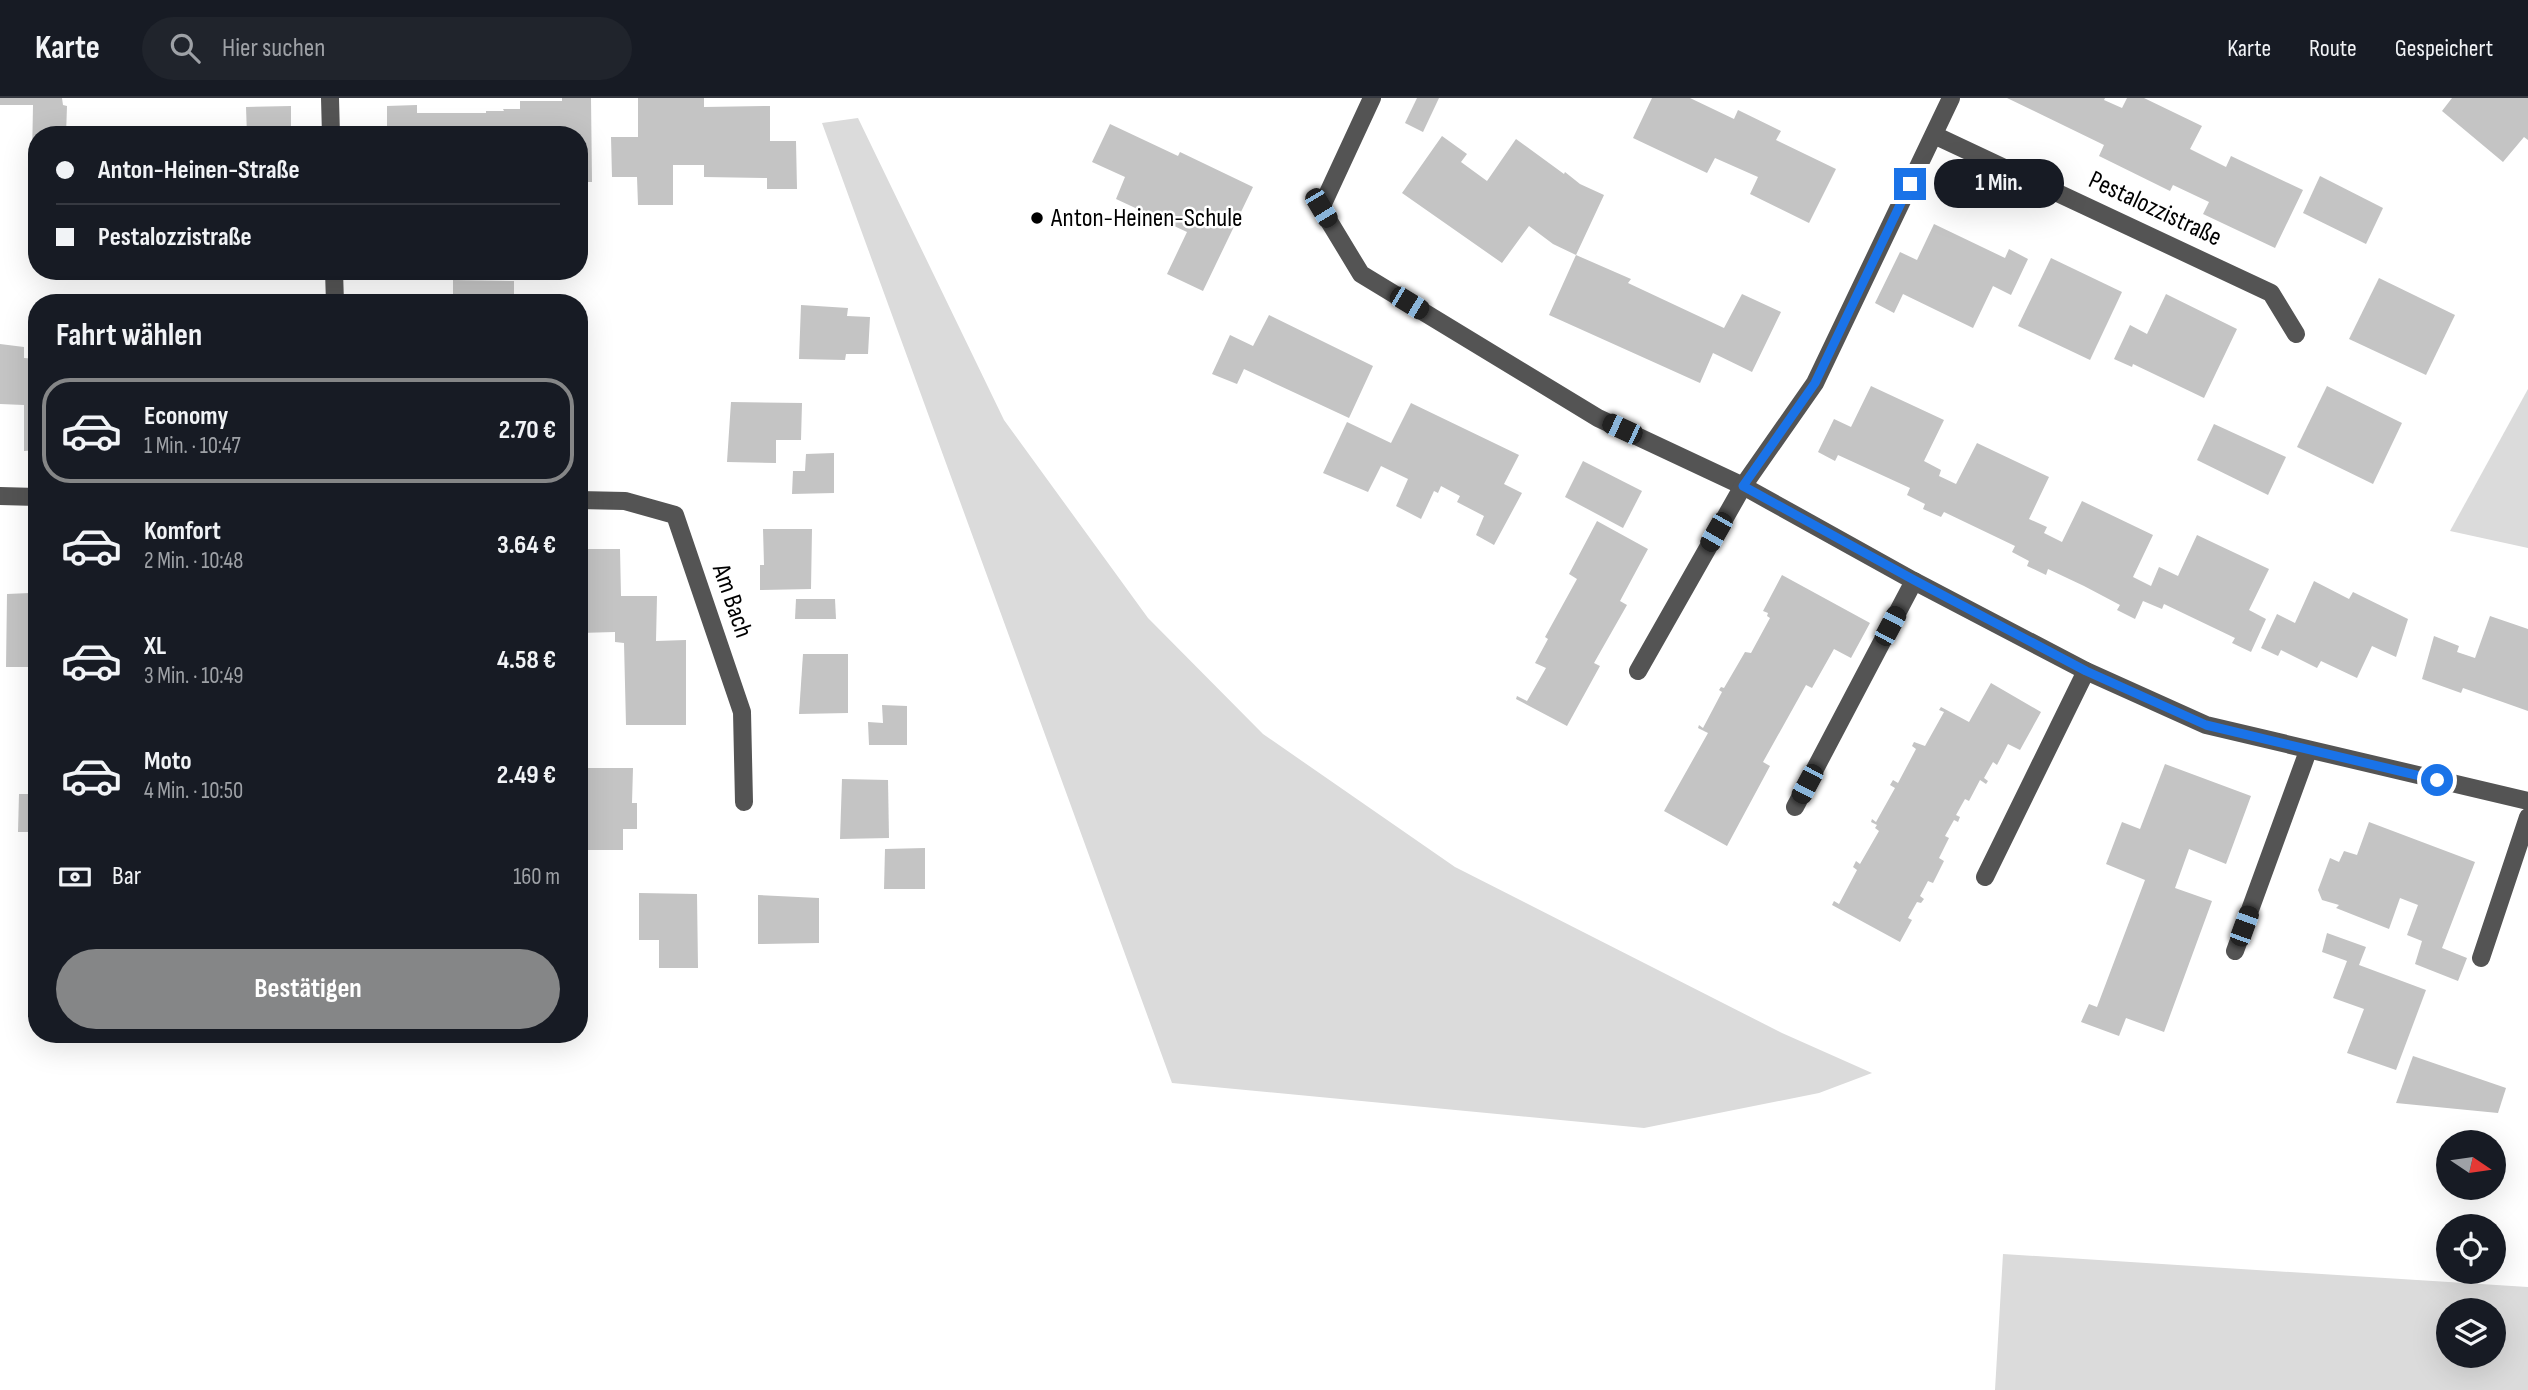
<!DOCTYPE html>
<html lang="de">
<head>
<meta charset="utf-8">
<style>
  :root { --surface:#171b24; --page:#20242c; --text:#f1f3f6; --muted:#9ea1a6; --line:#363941; --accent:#858687 }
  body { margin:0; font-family:"Sofia Sans Condensed",sans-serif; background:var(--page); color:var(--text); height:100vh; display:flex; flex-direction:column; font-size:26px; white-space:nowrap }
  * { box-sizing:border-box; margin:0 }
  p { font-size:23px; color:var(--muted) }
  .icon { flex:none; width:38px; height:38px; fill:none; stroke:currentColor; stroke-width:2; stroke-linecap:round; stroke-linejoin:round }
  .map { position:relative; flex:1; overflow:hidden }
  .panel { position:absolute; left:28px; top:196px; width:560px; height:749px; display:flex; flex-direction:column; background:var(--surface); border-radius:28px; box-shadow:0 7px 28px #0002 }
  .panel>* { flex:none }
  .banner { position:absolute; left:28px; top:28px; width:560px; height:154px; border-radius:28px; box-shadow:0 7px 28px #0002; display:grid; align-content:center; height:154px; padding:0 28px; background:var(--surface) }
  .needle { width:46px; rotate:103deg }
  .controls { position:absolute; left:2436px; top:1032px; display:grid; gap:14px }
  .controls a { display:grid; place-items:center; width:70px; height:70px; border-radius:50%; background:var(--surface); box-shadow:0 7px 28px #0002; font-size:35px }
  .end { position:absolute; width:32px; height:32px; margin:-16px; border:9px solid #1a73e8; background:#fff; box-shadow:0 0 0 4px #fff }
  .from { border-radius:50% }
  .bubble { position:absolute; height:49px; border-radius:24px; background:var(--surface); box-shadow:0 7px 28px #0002; font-size:23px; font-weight:700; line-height:49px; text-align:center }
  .car { position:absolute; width:21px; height:42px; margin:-21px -10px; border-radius:9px; box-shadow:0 0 5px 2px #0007; background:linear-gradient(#222 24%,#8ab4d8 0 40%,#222 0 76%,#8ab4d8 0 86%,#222 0) }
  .banner b { display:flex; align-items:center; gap:24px; height:66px; font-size:26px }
  .banner b+b { border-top:2px solid var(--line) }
  .banner i { width:18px; height:18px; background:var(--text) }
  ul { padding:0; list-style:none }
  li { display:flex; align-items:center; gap:21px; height:105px; margin:0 14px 10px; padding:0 14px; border:4px solid transparent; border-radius:28px }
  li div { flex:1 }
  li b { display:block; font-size:26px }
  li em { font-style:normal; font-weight:700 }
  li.active { border-color:var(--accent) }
  li>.icon { width:63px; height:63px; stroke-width:1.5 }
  h2 { padding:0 28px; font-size:32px; line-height:84px }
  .pay { display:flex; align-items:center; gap:18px; height:77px; padding:0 28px; font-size:26px }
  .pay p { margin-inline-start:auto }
  .button { display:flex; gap:14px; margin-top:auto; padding:14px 28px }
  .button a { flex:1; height:80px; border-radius:42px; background:var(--accent); color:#fff; font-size:28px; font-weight:700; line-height:80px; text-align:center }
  header { display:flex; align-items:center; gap:42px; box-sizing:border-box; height:98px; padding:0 35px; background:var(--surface); border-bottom:2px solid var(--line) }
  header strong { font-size:33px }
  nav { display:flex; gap:38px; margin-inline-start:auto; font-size:24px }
  .search { width:490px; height:63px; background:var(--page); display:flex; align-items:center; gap:18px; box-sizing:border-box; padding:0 24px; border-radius:38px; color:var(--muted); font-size:26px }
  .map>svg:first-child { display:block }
  .green { fill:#dbdbdb; fill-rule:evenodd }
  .building { fill:#c4c4c4 }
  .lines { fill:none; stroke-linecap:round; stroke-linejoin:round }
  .minor { stroke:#545454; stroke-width:18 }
  .route { stroke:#1a73e8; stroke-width:9 }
  .poi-dot { fill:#000; stroke:#fff; stroke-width:2.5 }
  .labels { text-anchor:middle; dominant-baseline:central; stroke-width:5; stroke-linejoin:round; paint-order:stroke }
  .street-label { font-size:26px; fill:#000; stroke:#fff }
  .poi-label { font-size:26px; fill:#000; stroke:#fff; text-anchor:start }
</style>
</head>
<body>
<header>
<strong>Karte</strong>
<div class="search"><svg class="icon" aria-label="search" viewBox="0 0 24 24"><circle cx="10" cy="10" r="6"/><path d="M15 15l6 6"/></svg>Hier suchen</div>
<nav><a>Karte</a><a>Route</a><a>Gespeichert</a></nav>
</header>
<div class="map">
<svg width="2528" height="1292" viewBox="0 0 2528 1292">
  <rect width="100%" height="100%" fill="#fff"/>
  <g class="green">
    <polygon points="858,20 1004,322 1148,520 1263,636 1455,769 1782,935 1872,975 1819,995 1644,1030 1172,985 822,25"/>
    <polygon points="2528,291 2528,450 2450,433"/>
    <path d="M 2003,1156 L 2528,1189 L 2528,1292 L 1995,1292 ZM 2448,1213 L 2494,1213 L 2494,1258 L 2448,1258 Z"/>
  </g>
  <g class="building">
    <polygon points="0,0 62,0 63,7 67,8 66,37 37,37 37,60 32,60 33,7 0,7"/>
    <polygon points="562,0 591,0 592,84 579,84 579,37 387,37 387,8 417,7 417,15 486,15 486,13 504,13 503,11 520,11 520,3 562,3"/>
    <polygon points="638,0 704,0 704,9 770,8 770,43 796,43 797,91 767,91 767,80 704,79 704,67 673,67 673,107 638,107 637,79 612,79 611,39 638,39"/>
    <polygon points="1417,0 1439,0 1423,34 1405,25"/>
    <polygon points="1652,0 1690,0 1734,21 1738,12 1781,33 1776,42 1836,71 1809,125 1750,96 1758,79 1715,60 1707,75 1633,40"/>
    <polygon points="2007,0 2105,0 2104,2 2122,10 2127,0 2144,0 2202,28 2190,51 2226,69 2231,58 2303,92 2275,150 2203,116 2209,104 2173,87 2170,93 2099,58 2104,47"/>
    <polygon points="2452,0 2528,0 2528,42 2524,39 2503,64 2442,13"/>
    <polygon points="291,8 291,36 247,37 246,9"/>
    <polygon points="1110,26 1178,58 1180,54 1253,89 1203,193 1167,176 1187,134 1116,101 1125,79 1092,64"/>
    <polygon points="1442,38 1467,56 1461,64 1487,83 1516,41 1564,76 1565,74 1580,86 1604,97 1576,157 1553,146 1529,128 1502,165 1402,95"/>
    <polygon points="2320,78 2383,110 2366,146 2303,115"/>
    <polygon points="1934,126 2005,160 2009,151 2028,161 2011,197 1993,188 1973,230 1903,196 1894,215 1875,205 1900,154 1917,162"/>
    <polygon points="1576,157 1631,181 1628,185 1724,230 1742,196 1781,214 1752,274 1713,255 1700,285 1549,217"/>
    <polygon points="2051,160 2122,194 2090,262 2018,228"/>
    <polygon points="2379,180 2455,217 2426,277 2349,241"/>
    <polygon points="453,182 514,183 514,204 453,205"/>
    <polygon points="2166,196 2237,231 2204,300 2133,266 2132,269 2114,261 2130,227 2147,236"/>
    <polygon points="801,207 848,210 847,218 870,219 868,256 846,256 845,262 799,261"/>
    <polygon points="1269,217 1373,268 1349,320 1244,271 1237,286 1212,276 1230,237 1253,248"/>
    <polygon points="0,246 24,249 24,260 37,261 37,352 24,353 24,307 0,306"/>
    <polygon points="1871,288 1944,322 1924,363 1941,372 1939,378 1956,386 1977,345 2049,379 2029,421 2047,429 2044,435 2062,444 2082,403 2153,437 2133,479 2151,488 2159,469 2178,478 2197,437 2269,471 2249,512 2266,521 2251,554 2232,545 2235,540 2164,506 2162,511 2143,503 2135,521 2117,512 2120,507 2084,488 2048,471 2046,477 2027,468 2029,463 2012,454 2015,448 1944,414 1941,419 1923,411 1925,406 1907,397 1910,390 1838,357 1835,363 1818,354 1834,321 1851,329"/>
    <polygon points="2327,288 2402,325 2373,386 2297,349"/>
    <polygon points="731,304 802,305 801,342 776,342 776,365 727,364"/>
    <polygon points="1411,305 1519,357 1504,386 1522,395 1494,447 1476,437 1484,418 1457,404 1460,398 1441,388 1438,395 1434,393 1421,421 1396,408 1408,381 1381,368 1368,394 1323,375 1347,324 1391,345"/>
    <polygon points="2214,326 2286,359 2268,397 2197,362"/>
    <polygon points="834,355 834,395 792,396 793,373 805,373 806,356"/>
    <polygon points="1583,363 1642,393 1623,430 1565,399"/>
    <polygon points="1597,423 1648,451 1620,503 1627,507 1594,565 1600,568 1567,628 1516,601 1517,598 1527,603 1546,570 1535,565 1548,541 1545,539 1577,481 1569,476"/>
    <polygon points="763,431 812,431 811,491 760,492 760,467 764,467"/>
    <polygon points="579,451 620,451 621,498 657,498 656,543 686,542 686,627 626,627 624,545 615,544 615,534 579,535"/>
    <polygon points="1782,477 1870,525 1851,560 1834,551 1812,590 1806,587 1763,664 1770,668 1727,748 1664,713 1708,635 1698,630 1699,627 1703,630 1722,594 1719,592 1721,589 1724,590 1745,554 1751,555 1770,520 1767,518 1768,515 1763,513"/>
    <polygon points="2314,483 2349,501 2353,494 2408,521 2396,559 2372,548 2357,580 2321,563 2317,570 2281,552 2278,558 2261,550 2277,516 2295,525"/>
    <polygon points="30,495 37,495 37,539 29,539 29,569 6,569 7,496"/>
    <polygon points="796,501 835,501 836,521 795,521"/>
    <polygon points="2490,518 2528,531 2528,613 2463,590 2461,595 2422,581 2434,538 2459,548 2457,554 2475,560"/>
    <polygon points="803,556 848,556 848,615 799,616"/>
    <polygon points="1991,585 2041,614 2020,652 2008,646 1997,667 1993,664 1984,680 1988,683 1986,686 1980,682 1969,703 1965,701 1956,717 1960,719 1958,724 1954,722 1945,738 1949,740 1939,760 1944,763 1933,785 1928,783 1920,798 1924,801 1921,805 1917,804 1908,820 1912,822 1900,844 1832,807 1834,803 1839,806 1857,772 1853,769 1856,763 1860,766 1879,733 1875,730 1877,727 1871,724 1872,721 1876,724 1895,690 1890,687 1893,682 1898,685 1916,651 1912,648 1914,644 1925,648 1944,614 1939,612 1941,609 1969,624"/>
    <polygon points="882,607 907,608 907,647 869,647 868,624 883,625"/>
    <polygon points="2165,666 2251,698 2226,766 2189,751 2175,790 2212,803 2164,934 2126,920 2119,938 2081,924 2089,906 2097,909 2145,782 2106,766 2122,724 2140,731"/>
    <polygon points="586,670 633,670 632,705 637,705 637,731 623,731 623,752 588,752"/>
    <polygon points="842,681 888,682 889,740 840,741"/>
    <polygon points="19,696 37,696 37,734 18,734"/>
    <polygon points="2369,724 2475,764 2442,850 2467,860 2458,883 2415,866 2422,843 2407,837 2418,807 2400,800 2389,831 2336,810 2339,807 2322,802 2318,792 2330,760 2339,764 2344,753 2357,757"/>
    <polygon points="925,750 925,791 884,791 885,751"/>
    <polygon points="639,795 697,796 698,870 659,870 659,842 639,842"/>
    <polygon points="758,797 819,800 819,845 758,846"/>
    <polygon points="2327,835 2366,849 2359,867 2426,892 2396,972 2347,955 2364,911 2333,900 2347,863 2322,854"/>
    <polygon points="2413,958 2506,990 2498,1015 2396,1005"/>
  </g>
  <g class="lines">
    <g class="minor">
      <polyline points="330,0 331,37"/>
      <polyline points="1372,0 1321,110 1361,176 1598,320 1743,388 1914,483 2086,573 2206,627 2528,703"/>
      <polyline points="1934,37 2271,195 2296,236"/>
      <polyline points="334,173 335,205"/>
      <polyline points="0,398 37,399"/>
      <polyline points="579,402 625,403 675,417 742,614 744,704"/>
      <polyline points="1638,573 1743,388 1815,285 1951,0"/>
      <polyline points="1795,709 1914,483"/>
      <polyline points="1985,779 2086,573"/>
      <polyline points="2235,853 2308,653"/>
      <polyline points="2481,860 2528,719"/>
    </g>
  </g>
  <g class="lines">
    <polyline class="route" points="1910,86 1815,285 1743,388 1914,482 2086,573 2206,627 2437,682"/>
  </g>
  <circle class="poi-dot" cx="1037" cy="120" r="7"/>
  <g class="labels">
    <g class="street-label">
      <text transform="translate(2155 111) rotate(25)">Pestalozzistraße</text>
      <text transform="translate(732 503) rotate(71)">Am Bach</text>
    </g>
    <g class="poi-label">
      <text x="1051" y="120">Anton-Heinen-Schule</text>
    </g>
  </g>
</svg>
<div class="controls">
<a><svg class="needle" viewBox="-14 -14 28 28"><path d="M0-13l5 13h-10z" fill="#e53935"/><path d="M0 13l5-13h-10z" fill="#9ea1a6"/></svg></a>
<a><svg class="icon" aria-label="locate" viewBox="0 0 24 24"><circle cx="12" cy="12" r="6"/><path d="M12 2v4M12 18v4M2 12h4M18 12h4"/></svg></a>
<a><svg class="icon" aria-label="layers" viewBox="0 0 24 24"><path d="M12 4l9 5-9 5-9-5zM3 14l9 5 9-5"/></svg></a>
</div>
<i class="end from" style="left:2437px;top:682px"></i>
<i class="end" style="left:1910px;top:86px"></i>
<div class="bubble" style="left:1934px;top:61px;width:130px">1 Min.</div>
<i class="car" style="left:1321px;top:110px;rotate:149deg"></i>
<i class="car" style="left:1409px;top:205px;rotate:121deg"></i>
<i class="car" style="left:1622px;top:331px;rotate:295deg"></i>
<i class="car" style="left:1716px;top:434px;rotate:210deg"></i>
<i class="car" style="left:1890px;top:528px;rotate:28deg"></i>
<i class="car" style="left:1807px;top:686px;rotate:208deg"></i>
<i class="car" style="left:2244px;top:828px;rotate:20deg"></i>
<div class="banner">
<b><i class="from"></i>Anton-Heinen-Straße</b>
<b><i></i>Pestalozzistraße</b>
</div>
<section class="panel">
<h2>Fahrt wählen</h2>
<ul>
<li class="active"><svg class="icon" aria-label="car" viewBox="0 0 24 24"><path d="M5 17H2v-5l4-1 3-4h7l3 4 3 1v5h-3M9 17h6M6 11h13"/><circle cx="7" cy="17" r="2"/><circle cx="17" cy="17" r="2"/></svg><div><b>Economy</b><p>1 Min. · 10:47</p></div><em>2.70 €</em></li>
<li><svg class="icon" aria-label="car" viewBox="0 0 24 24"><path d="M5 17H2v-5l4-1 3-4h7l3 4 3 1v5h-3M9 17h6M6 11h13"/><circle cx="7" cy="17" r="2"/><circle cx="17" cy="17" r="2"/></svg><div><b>Komfort</b><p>2 Min. · 10:48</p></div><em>3.64 €</em></li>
<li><svg class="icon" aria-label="car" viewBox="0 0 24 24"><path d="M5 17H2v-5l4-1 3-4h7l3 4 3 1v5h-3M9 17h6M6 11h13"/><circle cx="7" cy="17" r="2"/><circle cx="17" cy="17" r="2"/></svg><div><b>XL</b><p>3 Min. · 10:49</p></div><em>4.58 €</em></li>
<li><svg class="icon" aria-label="car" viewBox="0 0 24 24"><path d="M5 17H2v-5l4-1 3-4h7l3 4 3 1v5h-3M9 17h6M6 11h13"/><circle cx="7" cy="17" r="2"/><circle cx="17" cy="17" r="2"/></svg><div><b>Moto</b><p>4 Min. · 10:50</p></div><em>2.49 €</em></li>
</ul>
<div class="pay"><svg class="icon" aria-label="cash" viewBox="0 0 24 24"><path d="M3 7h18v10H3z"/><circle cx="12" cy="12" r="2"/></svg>Bar<p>160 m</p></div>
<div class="button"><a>Bestätigen</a></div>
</section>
</div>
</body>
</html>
